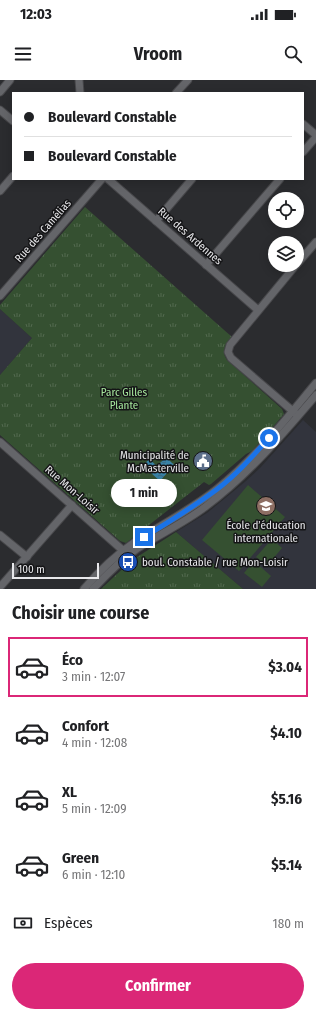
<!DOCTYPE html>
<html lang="fr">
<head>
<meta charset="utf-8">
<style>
  :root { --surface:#fff; --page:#f6f6f6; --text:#202124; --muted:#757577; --line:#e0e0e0; --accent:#db2777 }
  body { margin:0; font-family:"Fira Sans Condensed",sans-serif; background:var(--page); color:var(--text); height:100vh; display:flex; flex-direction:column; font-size:15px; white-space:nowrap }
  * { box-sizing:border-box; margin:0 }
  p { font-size:13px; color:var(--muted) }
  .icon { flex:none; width:22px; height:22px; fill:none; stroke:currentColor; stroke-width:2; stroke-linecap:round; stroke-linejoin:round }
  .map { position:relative; height:509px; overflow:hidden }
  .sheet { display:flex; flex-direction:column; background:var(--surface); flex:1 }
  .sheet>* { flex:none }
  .hud { position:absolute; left:12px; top:12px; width:292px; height:88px; border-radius:0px; box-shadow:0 2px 10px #0003; display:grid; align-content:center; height:88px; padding:0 12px; background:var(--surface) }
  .tools { position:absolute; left:268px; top:112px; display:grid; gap:8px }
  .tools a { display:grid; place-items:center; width:36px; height:36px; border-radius:50%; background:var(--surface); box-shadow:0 2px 10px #0003; font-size:20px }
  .scale { position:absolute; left:12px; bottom:10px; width:87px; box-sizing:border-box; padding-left:4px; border:2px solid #e8e8eb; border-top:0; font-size:11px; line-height:14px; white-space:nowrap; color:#e8e8eb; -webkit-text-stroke:3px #141416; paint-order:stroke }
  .end { position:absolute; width:18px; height:18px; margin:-9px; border:5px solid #1a73e8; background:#fff; box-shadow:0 0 0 2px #fff }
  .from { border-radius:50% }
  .bubble { position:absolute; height:28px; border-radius:14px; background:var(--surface); box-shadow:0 2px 10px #0003; font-size:13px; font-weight:700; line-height:28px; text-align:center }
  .hud b { display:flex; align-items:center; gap:14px; height:38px; font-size:15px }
  .hud b+b { border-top:1px solid var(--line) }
  .hud i { width:10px; height:10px; background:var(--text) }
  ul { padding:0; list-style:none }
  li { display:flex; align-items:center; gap:12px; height:60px; margin:0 8px 6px; padding:0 4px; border:2px solid transparent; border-radius:0px }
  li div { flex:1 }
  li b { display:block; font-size:15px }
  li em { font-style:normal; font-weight:700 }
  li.selected { border-color:var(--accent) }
  li>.icon { width:36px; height:36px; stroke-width:1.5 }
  h2 { padding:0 12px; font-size:18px; line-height:48px }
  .pay { display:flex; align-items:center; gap:10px; height:44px; padding:0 12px; font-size:15px }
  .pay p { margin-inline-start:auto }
  .cta { display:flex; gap:8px; margin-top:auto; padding:8px 12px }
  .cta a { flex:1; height:46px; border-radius:24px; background:var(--accent); color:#fff; font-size:16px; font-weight:700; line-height:46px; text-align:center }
  .status { display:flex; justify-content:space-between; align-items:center; height:28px; padding:0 20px; background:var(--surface); direction:ltr }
  .status svg { height:11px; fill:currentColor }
  header { display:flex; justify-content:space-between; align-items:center; height:52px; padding:0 12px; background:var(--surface); font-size:18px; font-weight:700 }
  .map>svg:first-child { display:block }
  .built { fill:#32343d }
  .green { fill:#355031 }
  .park { fill:url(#park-tufts) }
  .water { fill:url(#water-ripples) }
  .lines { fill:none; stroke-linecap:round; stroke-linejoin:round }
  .minor-casing { stroke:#47474a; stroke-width:9 }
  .minor { stroke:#646569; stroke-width:7 }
  .route { stroke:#1a73e8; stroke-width:5 }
  .labels { text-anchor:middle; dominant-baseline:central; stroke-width:3; stroke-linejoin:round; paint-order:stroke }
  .street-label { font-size:11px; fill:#e8e8eb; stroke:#141416 }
  .park-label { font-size:11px; fill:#a6e89d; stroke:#141416 }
  .poi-label { font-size:11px; fill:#e8e8eb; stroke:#141416; text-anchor:end }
</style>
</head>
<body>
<div class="status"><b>12:03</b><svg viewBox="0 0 49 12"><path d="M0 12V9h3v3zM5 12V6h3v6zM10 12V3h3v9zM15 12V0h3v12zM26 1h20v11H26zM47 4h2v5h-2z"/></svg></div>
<header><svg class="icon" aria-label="menu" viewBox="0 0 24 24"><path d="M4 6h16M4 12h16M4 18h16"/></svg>Vroom<svg class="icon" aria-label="search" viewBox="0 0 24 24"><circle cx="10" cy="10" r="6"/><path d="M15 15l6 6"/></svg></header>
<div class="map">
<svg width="316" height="509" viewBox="0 0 316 509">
  <defs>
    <pattern id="park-tufts" width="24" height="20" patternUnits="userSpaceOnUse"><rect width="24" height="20" fill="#355031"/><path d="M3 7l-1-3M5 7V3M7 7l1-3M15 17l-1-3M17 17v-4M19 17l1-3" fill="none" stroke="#52694f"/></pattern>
    <pattern id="water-ripples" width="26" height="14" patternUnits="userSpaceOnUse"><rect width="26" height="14" fill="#3983a7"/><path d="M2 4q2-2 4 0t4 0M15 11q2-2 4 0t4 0" fill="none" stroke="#3e6b80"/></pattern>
  </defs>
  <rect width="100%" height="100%" fill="#2b2c2f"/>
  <g class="built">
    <polygon points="0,229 32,258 0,295"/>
    <polygon points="303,340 316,352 316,509 243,509 176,452 207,433 246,401 260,388"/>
  </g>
  <g class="green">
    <polygon points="248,405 285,437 239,491 202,460"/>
    <polygon points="272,459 282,468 267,486 256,477"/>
    <polygon points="254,481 271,496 262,507 244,493"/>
  </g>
  <g class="park">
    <path d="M 85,127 L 232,257 C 225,265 221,271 227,280 L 282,329 L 284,334 L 252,371 L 246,374 L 211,404 L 209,405 L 204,402 L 126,463 L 120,461 L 0,355 L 0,295 L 32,258 L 0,229 L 0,225 Z"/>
    <polygon points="176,452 243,509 101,509 131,481"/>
  </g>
  <polygon class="water" points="166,377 174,385 160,401 143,386 149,379 157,386"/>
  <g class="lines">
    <g class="minor-casing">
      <g id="minor">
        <polyline points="79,0 80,13"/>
        <polyline points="0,12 10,0"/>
        <polyline points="176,13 188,0"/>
        <polyline points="0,30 13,41"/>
        <polyline points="303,44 316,55"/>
        <polyline points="303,72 316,57"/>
        <polyline points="108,99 258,230"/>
        <polyline points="0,111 13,96"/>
        <polyline points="156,141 192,99"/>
        <polyline points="297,184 316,162"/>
        <polyline points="206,185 280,99"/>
        <polyline points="0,216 102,99"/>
        <polyline points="295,333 231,278 228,272 230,265 296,185"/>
        <polyline points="0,362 127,474"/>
        <polyline points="0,455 27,477"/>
        <polyline points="0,507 72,425"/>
        <path d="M 84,509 C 99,491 116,475 135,462 C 162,444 191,430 217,409 C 255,379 285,340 316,303"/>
        <path d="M 93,509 C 107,494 121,480 138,468 C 160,454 184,443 205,427 C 248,395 282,355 316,315"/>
      </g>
    </g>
    <use href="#minor" class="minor"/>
  </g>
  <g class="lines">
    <path class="route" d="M 144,457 C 169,442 193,427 216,410 C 236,395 252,377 269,358"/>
  </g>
  <defs>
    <g id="civic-disc" transform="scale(1)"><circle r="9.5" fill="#5c6f8a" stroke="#141416"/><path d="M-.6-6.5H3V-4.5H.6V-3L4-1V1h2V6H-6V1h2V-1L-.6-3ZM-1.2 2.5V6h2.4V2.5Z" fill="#fff"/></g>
    <g id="school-disc" transform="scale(1)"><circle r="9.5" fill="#8d6e63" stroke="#141416"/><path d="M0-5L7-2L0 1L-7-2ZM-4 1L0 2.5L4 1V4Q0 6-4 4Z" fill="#fff"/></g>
    <g id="bus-disc" transform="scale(1)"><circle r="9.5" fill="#1a4fb4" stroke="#141416"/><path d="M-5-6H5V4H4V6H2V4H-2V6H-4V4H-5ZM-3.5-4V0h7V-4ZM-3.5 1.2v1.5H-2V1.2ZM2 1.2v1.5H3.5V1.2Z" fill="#fff"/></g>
  </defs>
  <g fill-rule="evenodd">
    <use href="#civic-disc" x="203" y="381"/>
    <use href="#school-disc" x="266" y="426"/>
    <use href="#bus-disc" x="128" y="482"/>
  </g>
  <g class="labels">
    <g class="street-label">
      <text transform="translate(43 151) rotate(-49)">Rue des Camélias</text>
      <text transform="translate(190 156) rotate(41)">Rue des Ardennes</text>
      <text transform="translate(72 410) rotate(41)">Rue Mon-Loisir</text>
    </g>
    <g class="park-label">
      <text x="124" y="312">Parc Gilles<tspan x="124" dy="13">Plante</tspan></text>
    </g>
    <g class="poi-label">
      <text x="189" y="375">Municipalité de<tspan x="189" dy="13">McMasterville</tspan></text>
      <text x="266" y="445" text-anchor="middle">École d’éducation<tspan x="266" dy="13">internationale</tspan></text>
      <text x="142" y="482" text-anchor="start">boul. Constable / rue Mon-Loisir</text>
    </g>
  </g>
</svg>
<div class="tools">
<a><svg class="icon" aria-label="locate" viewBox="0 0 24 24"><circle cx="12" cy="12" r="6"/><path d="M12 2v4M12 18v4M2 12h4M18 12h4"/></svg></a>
<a><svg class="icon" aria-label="layers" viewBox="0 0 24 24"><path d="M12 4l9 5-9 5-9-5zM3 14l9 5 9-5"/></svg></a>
</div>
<div class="scale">100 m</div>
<i class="end from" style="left:269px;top:358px"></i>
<i class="end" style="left:144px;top:457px"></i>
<div class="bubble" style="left:111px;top:399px;width:66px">1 min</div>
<div class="hud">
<b><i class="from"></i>Boulevard Constable</b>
<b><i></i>Boulevard Constable</b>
</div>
</div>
<section class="sheet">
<h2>Choisir une course</h2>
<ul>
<li class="selected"><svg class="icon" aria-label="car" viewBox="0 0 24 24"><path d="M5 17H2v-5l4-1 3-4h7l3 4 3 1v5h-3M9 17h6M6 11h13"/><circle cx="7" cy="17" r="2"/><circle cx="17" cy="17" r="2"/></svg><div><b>Éco</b><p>3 min · 12:07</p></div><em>$3.04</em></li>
<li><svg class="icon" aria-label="car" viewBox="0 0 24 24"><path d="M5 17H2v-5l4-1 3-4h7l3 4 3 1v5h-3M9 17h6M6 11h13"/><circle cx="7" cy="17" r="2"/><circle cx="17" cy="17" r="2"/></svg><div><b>Confort</b><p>4 min · 12:08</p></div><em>$4.10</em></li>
<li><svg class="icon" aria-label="car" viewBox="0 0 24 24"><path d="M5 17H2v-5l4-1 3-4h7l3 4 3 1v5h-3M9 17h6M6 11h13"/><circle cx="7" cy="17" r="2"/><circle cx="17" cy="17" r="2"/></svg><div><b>XL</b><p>5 min · 12:09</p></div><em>$5.16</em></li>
<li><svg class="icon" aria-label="car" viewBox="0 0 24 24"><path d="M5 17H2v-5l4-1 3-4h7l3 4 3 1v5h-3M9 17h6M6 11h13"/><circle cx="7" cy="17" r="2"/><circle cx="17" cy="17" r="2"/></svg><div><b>Green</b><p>6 min · 12:10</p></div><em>$5.14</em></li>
</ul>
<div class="pay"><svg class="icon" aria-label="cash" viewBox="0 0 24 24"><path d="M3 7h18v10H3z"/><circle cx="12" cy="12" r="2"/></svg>Espèces<p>180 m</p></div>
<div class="cta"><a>Confirmer</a></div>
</section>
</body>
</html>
